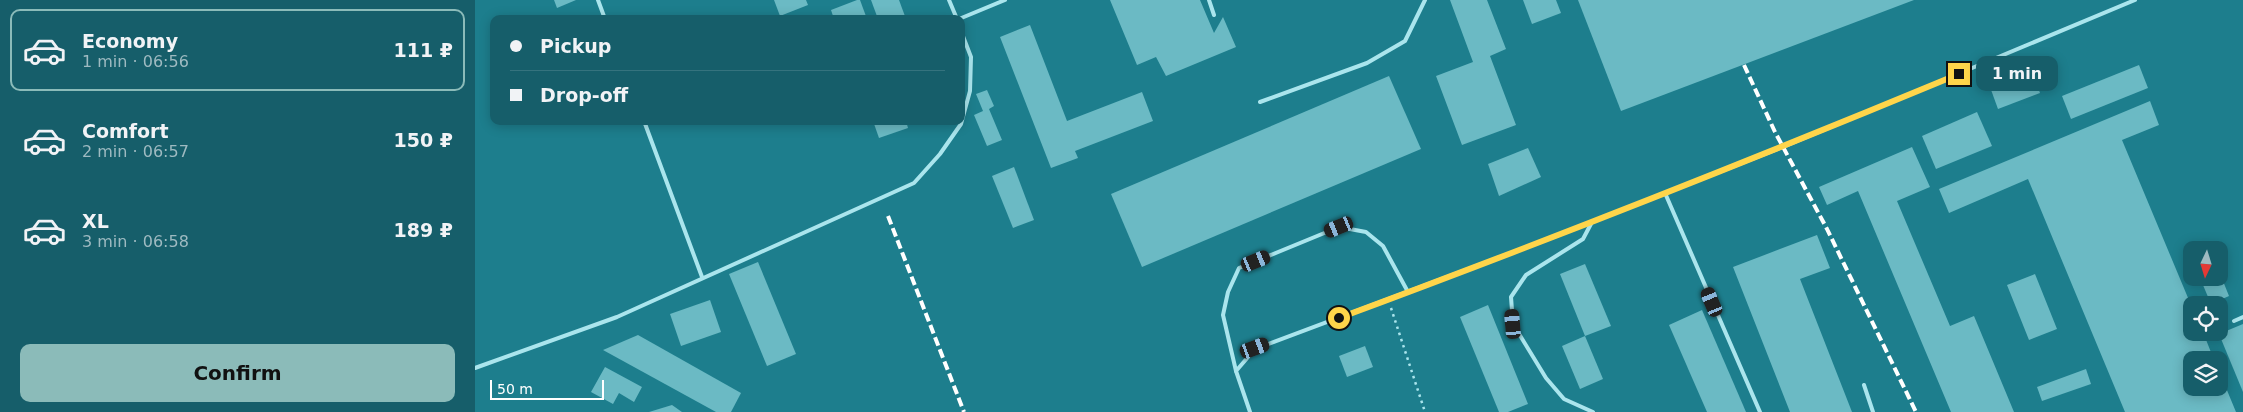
<!DOCTYPE html>
<html lang="en">
<head>
<meta charset="utf-8">
<style>
  :root { --surface:#165e6a; --page:#1f6470; --text:#f1f3f6; --muted:#9ebac1; --line:#35737e; --accent:#8bbbb9 }
  body { margin:0; font-family:"DejaVu Sans",sans-serif; background:var(--page); color:var(--text); height:100vh; display:flex; flex-direction:column; font-size:19px; white-space:nowrap }
  * { box-sizing:border-box; margin:0 }
  p { font-size:16px; color:var(--muted) }
  .icon { flex:none; width:28px; height:28px; fill:none; stroke:currentColor; stroke-width:2; stroke-linecap:round; stroke-linejoin:round }
  .map { position:relative; flex:1; overflow:hidden }
  .drawer { display:flex; flex-direction:column; background:var(--surface); width:475px }
  .drawer>* { flex:none }
  .top-card { position:absolute; left:15px; top:15px; width:475px; height:110px; border-radius:10px; box-shadow:0 2px 12px #0003; display:grid; align-content:center; height:110px; padding:0 20px; background:var(--surface) }
  .needle { width:32px; rotate:184deg }
  .fabs { position:absolute; left:1708px; top:241px; display:grid; gap:10px }
  .fabs a { display:grid; place-items:center; width:45px; height:45px; border-radius:10px; background:var(--surface); box-shadow:0 2px 12px #0003; font-size:25px }
  .scale { position:absolute; left:15px; bottom:12px; width:114px; box-sizing:border-box; padding-left:5px; border:2px solid #fff; border-top:0; font-size:14px; line-height:18px; white-space:nowrap; color:#fff; -webkit-text-stroke:4px #1d7e8d; paint-order:stroke }
  .end { position:absolute; width:22px; height:22px; margin:-11px; border:6px solid #ffd54a; background:#111; box-shadow:0 0 0 2px #111 }
  .from { border-radius:50% }
  .bubble { position:absolute; height:35px; border-radius:10px; background:var(--surface); box-shadow:0 2px 12px #0003; font-size:16px; font-weight:800; line-height:35px; text-align:center }
  .car { position:absolute; width:15px; height:30px; margin:-15px -8px; border-radius:6px; box-shadow:0 0 4px 1px #0007; background:linear-gradient(#222 24%,#8ab4d8 0 40%,#222 0 76%,#8ab4d8 0 86%,#222 0) }
  .top-card b { display:flex; align-items:center; gap:18px; height:48px; font-size:19px }
  .top-card b+b { border-top:1px solid var(--line) }
  .top-card i { width:12px; height:12px; background:var(--text) }
  ul { padding:9px 0 0; list-style:none }
  li { display:flex; align-items:center; gap:15px; height:82px; margin:0 10px 8px; padding:0 10px; border:2px solid transparent; border-radius:10px }
  li div { flex:1 }
  li b { display:block; font-size:19px }
  li em { font-style:normal; font-weight:800 }
  li.selected { border-color:var(--accent) }
  li>.icon { width:45px; height:45px; stroke-width:1.5 }
  .button { display:flex; gap:10px; margin-top:auto; padding:10px 20px }
  .button a { flex:1; height:58px; border-radius:10px; background:var(--accent); color:#111; font-size:20px; font-weight:800; line-height:58px; text-align:center }
  main { display:flex; flex:1; min-height:0 }
  .map>svg:first-child { display:block }
  .building { fill:#6bbac4 }
  .lines { fill:none; stroke-linecap:round; stroke-linejoin:round }
  .path { stroke:#aae5ed; stroke-width:2.5; stroke-dasharray:2.5 4; stroke-linecap:butt }
  .lane { stroke:#aae5ed; stroke-width:4 }
  .rail { stroke:#fff; stroke-width:4; stroke-dasharray:9 4; stroke-linecap:butt }
  .route { stroke:#ffd54a; stroke-width:6 }
</style>
</head>
<body>
<main>
<section class="drawer">
<ul>
<li class="selected"><svg class="icon" aria-label="car" viewBox="0 0 24 24"><path d="M5 17H2v-5l4-1 3-4h7l3 4 3 1v5h-3M9 17h6M6 11h13"/><circle cx="7" cy="17" r="2"/><circle cx="17" cy="17" r="2"/></svg><div><b>Economy</b><p>1 min · 06:56</p></div><em>111 ₽</em></li>
<li><svg class="icon" aria-label="car" viewBox="0 0 24 24"><path d="M5 17H2v-5l4-1 3-4h7l3 4 3 1v5h-3M9 17h6M6 11h13"/><circle cx="7" cy="17" r="2"/><circle cx="17" cy="17" r="2"/></svg><div><b>Comfort</b><p>2 min · 06:57</p></div><em>150 ₽</em></li>
<li><svg class="icon" aria-label="car" viewBox="0 0 24 24"><path d="M5 17H2v-5l4-1 3-4h7l3 4 3 1v5h-3M9 17h6M6 11h13"/><circle cx="7" cy="17" r="2"/><circle cx="17" cy="17" r="2"/></svg><div><b>XL</b><p>3 min · 06:58</p></div><em>189 ₽</em></li>
</ul>
<div class="button"><a>Confirm</a></div>
</section>
<div class="map">
<svg width="1768" height="412" viewBox="0 0 1768 412">
  <rect width="100%" height="100%" fill="#1d7e8d"/>
  <g class="building">
    <polygon points="79,0 101,0 82,8"/>
    <polygon points="299,0 331,0 333,5 305,16"/>
    <polygon points="382,0 385,0 392,19 359,19 356,10"/>
    <polygon points="396,0 424,0 431,19 403,19"/>
    <polygon points="635,0 725,0 739,33 748,17 761,47 691,76 681,57 662,65"/>
    <polygon points="975,0 1012,0 1031,49 1015,56 1041,125 987,145 961,76 998,62"/>
    <polygon points="1048,0 1081,0 1086,13 1057,24"/>
    <polygon points="1103,0 1439,0 1146,111"/>
    <polygon points="555,25 592,121 667,92 678,121 600,151 603,158 576,168 525,37"/>
    <polygon points="1664,65 1673,88 1596,119 1587,96"/>
    <polygon points="1557,71 1565,93 1523,109 1515,87"/>
    <polygon points="914,76 946,149 667,267 636,194"/>
    <polygon points="512,90 519,106 514,109 527,140 512,146 499,115 508,111 501,94"/>
    <polygon points="1675,101 1684,125 1647,140 1716,305 1716,332 1728,332 1739,360 1716,360 1716,388 1744,388 1744,371 1761,412 1650,412 1553,179 1474,213 1464,189"/>
    <polygon points="1502,112 1517,146 1461,169 1447,136"/>
    <polygon points="398,121 431,121 433,128 404,138"/>
    <polygon points="1437,147 1455,187 1422,201 1475,326 1499,316 1539,412 1476,412 1383,191 1352,205 1344,187"/>
    <polygon points="1053,148 1066,177 1024,196 1013,164"/>
    <polygon points="539,167 559,220 538,228 517,176"/>
    <polygon points="1342,235 1355,268 1325,279 1377,412 1315,412 1258,267"/>
    <polygon points="283,262 321,354 292,366 254,274"/>
    <polygon points="1110,264 1136,326 1110,336 1085,274"/>
    <polygon points="1744,271 1754,296 1736,304 1725,278 1744,278"/>
    <polygon points="1560,274 1582,329 1554,340 1532,285"/>
    <polygon points="235,300 246,332 206,346 195,314"/>
    <polygon points="1013,305 1053,404 1033,412 1024,412 985,317"/>
    <polygon points="1227,310 1271,412 1232,412 1194,325"/>
    <polygon points="1768,324 1768,392 1744,334"/>
    <polygon points="163,335 266,393 256,412 241,412 128,350"/>
    <polygon points="1110,336 1128,379 1105,389 1087,346"/>
    <polygon points="890,346 898,367 872,377 864,356"/>
    <polygon points="130,367 167,387 159,402 144,393 138,404 116,392"/>
    <polygon points="1611,369 1616,384 1567,401 1562,387"/>
    <polygon points="197,405 207,412 174,412"/>
  </g>
  <g class="lines">
    <polyline class="path" points="916,308 950,412"/>
    <g class="lane">
      <polyline points="123,0 130,19"/>
      <polyline points="474,0 482,19"/>
      <polyline points="734,0 739,15"/>
      <polyline points="484,19 530,0"/>
      <polyline points="785,102 892,63 930,41 950,0"/>
      <polyline points="169,121 227,277"/>
      <polyline points="1190,193 1285,412"/>
      <polyline points="1117,222 1108,239 1051,275 1036,297 1038,324 1071,378 1089,399 1118,412"/>
      <polyline points="1759,321 1768,317"/>
      <polyline points="0,368 142,317 439,183 465,154 486,124 495,91 496,57 486,31"/>
      <polyline points="761,371 748,315 753,292 764,268 864,227 891,232 908,246 933,292"/>
      <polyline points="1389,385 1398,412"/>
      <polyline points="775,412 761,371 780,349 1084,235 1308,147 1660,0"/>
    </g>
    <g class="rail">
      <polyline points="1269,65 1300,132 1352,229 1441,412"/>
      <polyline points="413,216 489,412"/>
    </g>
  </g>
  <g class="lines">
    <path class="route" d="M 864,318 C 1072,241 1279,159 1484,74"/>
  </g>
</svg>
<div class="fabs">
<a><svg class="needle" viewBox="-14 -14 28 28"><path d="M0-13l5 13h-10z" fill="#e53935"/><path d="M0 13l5-13h-10z" fill="#9ebac1"/></svg></a>
<a><svg class="icon" aria-label="locate" viewBox="0 0 24 24"><circle cx="12" cy="12" r="6"/><path d="M12 2v4M12 18v4M2 12h4M18 12h4"/></svg></a>
<a><svg class="icon" aria-label="layers" viewBox="0 0 24 24"><path d="M12 4l9 5-9 5-9-5zM3 14l9 5 9-5"/></svg></a>
</div>
<div class="scale">50 m</div>
<i class="end from" style="left:864px;top:318px"></i>
<i class="end" style="left:1484px;top:74px"></i>
<div class="bubble" style="left:1501px;top:56px;width:82px">1 min</div>
<i class="car" style="left:864px;top:227px;rotate:248deg"></i>
<i class="car" style="left:781px;top:261px;rotate:68deg"></i>
<i class="car" style="left:1237px;top:302px;rotate:337deg"></i>
<i class="car" style="left:1038px;top:324px;rotate:355deg"></i>
<i class="car" style="left:780px;top:348px;rotate:70deg"></i>
<div class="top-card">
<b><i class="from"></i>Pickup</b>
<b><i></i>Drop-off</b>
</div>
</div>
</main>
</body>
</html>
